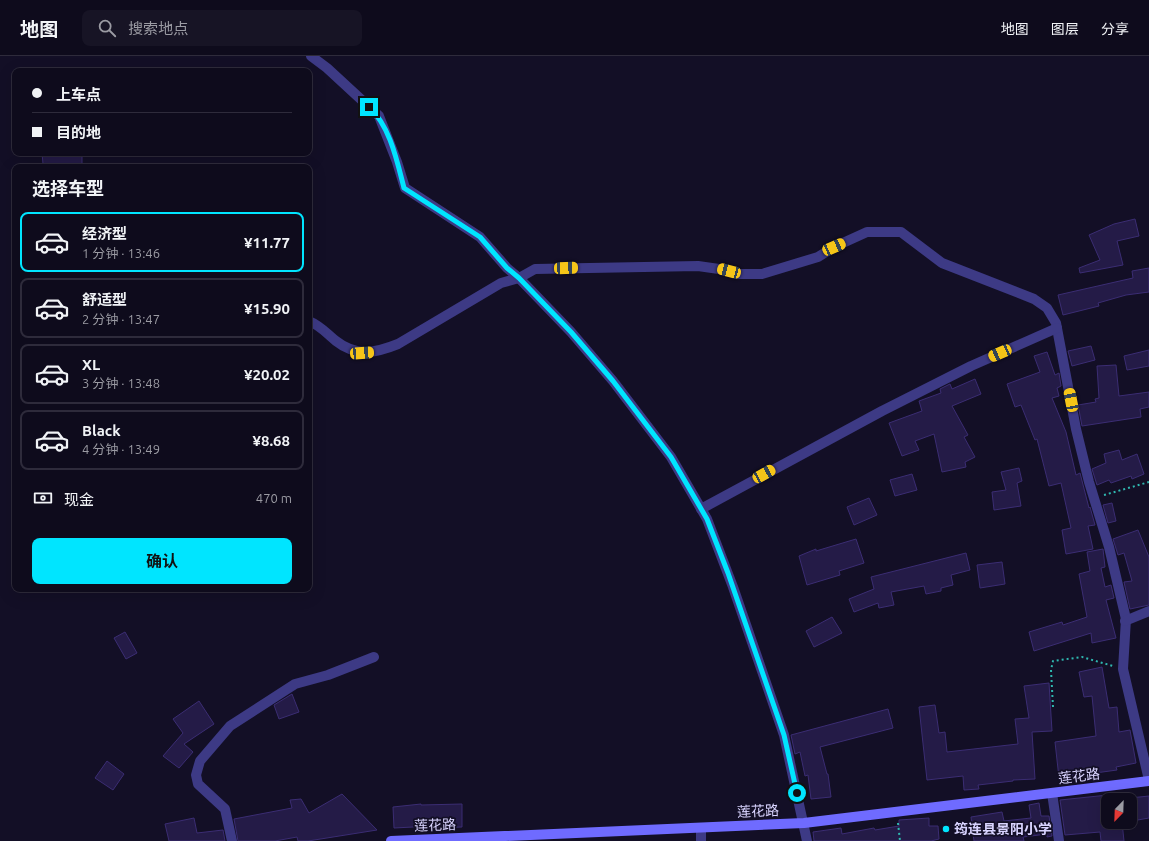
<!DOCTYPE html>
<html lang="zh">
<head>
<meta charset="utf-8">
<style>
  :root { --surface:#0e0b1c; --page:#171425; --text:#f1f3f6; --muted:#9b9ba3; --line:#2e2b3b; --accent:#00e5ff }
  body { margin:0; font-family:Ubuntu,"Noto Sans SC",sans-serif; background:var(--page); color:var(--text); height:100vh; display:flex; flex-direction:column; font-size:15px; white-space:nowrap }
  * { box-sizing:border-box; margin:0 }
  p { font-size:13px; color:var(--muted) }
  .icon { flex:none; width:22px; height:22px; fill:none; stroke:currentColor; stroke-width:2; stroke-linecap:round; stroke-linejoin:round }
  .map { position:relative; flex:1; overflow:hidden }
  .panel { position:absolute; left:12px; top:108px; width:300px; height:428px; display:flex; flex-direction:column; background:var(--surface); border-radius:8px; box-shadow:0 4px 16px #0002,0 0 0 1px var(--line) }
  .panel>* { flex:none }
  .hud { position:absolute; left:12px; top:12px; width:300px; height:88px; border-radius:8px; box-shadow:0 4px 16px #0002,0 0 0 1px var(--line); display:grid; align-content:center; height:88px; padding:0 20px; background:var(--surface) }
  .needle { width:26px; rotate:203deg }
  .fabs { position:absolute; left:1101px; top:737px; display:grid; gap:8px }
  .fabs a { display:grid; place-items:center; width:36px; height:36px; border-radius:8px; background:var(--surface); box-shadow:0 4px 16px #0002,0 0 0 1px var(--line); font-size:20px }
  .end { position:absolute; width:18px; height:18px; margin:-9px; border:5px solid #00e5ff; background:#111; box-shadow:0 0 0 2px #111 }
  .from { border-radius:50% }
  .car { position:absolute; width:12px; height:24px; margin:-12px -6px; border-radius:5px; box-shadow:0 0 3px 1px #0007; background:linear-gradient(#f5c518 24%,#345 0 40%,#f5c518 0 76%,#345 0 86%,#f5c518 0) }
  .hud b { display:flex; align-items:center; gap:14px; height:38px; font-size:15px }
  .hud b+b { border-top:1px solid var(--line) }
  .hud i { width:10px; height:10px; background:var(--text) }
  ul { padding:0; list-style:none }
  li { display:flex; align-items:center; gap:12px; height:60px; margin:0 8px 6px; padding:0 12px; border:2px solid var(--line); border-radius:8px }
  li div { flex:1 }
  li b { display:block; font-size:15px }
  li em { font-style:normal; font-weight:700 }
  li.active { border-color:var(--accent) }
  li>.icon { width:36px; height:36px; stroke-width:1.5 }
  h2 { padding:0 20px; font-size:18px; line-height:48px }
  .pay { display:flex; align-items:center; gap:10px; height:44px; padding:0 20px; font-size:15px }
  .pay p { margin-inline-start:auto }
  .button { display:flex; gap:8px; margin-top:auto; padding:8px 20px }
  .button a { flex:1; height:46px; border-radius:8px; background:var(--accent); color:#111; font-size:16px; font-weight:700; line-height:46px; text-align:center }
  header { display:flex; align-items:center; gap:24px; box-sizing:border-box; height:56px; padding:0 20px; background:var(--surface); border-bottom:1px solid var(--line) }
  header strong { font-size:19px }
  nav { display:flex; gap:22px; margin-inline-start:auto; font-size:14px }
  .search { width:280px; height:36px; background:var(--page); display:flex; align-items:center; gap:10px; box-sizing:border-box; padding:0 14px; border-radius:8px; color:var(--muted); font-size:15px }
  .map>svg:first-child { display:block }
  .building { fill:#241b47; stroke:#3b2d73 }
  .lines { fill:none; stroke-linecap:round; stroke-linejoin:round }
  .path { stroke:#2fb8b0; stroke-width:2; stroke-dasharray:2 3; stroke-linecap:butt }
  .minor { stroke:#3d3a85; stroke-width:10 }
  .secondary { stroke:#6f6bff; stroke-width:10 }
  .route { stroke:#00e5ff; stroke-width:5 }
  .poi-dot { fill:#00e5ff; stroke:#130f26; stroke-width:1.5 }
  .labels { text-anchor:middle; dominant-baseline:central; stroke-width:3.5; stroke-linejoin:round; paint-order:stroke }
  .street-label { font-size:14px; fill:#d9d4ff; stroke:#130f26 }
  .poi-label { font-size:14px; font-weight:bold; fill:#d9d4ff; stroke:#130f26; text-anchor:start }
</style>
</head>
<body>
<header>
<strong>地图</strong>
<div class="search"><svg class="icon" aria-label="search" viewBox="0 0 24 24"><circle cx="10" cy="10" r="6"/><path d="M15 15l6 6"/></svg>搜索地点</div>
<nav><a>地图</a><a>图层</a><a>分享</a></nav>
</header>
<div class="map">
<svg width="1149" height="785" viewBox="0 0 1149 785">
  <rect width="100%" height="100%" fill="#130f26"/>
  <g class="building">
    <polygon points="42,97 82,97 82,111 66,111 66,108 43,108"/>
    <polygon points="1135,163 1139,180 1117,185 1123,209 1080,217 1079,212 1100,204 1089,179 1114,168"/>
    <polygon points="1149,212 1149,236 1126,239 1098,247 1099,250 1063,259 1058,239 1133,222 1132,215"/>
    <polygon points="1091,290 1095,304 1072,310 1068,295"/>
    <polygon points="1149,294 1149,310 1127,314 1124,300"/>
    <polygon points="1047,296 1055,319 1059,317 1061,330 1057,332 1059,340 1052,342 1066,376 1076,419 1080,417 1089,452 1090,451 1095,469 1088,470 1093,493 1066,498 1062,474 1071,472 1061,427 1049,430 1037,383 1035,384 1021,349 1015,351 1007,328 1040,316 1034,300"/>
    <polygon points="1116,309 1119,340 1149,336 1149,351 1140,353 1141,361 1082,370 1078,349 1096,346 1095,343 1099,342 1097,310"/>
    <polygon points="975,323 981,338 952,350 968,379 964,381 975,401 965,406 966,411 942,416 934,378 915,385 919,394 902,400 889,367 922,355 919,345 941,337 940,333 950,328 952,333"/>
    <polygon points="1119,394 1122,404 1137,398 1144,418 1132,423 1131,420 1111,427 1109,424 1097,429 1092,413 1106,407 1104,398"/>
    <polygon points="1019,412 1022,425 1017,427 1021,450 994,454 992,436 1006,434 1001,416"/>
    <polygon points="912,418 917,434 895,440 890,424"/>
    <polygon points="869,442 877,459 854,469 847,451"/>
    <polygon points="1112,447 1116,465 1108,467 1103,449"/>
    <polygon points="1138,474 1149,501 1149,549 1130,553 1124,526 1132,525 1124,497 1118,499 1113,483"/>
    <polygon points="856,483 864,507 839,515 840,519 807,529 799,500 816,493 816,495"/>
    <polygon points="1103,493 1105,511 1101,512 1105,531 1111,529 1114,542 1106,544 1116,582 1092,587 1091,577 1034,595 1029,576 1062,566 1063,569 1087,561 1079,518 1090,515 1087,496"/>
    <polygon points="966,497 970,514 951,519 953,529 941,532 941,535 926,538 924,530 891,536 894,549 879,552 878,547 854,556 849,543 874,533 871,521"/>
    <polygon points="1002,506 1005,528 980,532 977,509"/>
    <polygon points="832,561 842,577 814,591 806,575"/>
    <polygon points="125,576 137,597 126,603 114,582"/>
    <polygon points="1102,611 1109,652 1117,651 1119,676 1130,674 1136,707 1116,711 1117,714 1059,722 1055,686 1096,680 1092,640 1084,641 1079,616"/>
    <polygon points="1049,627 1052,675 1032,676 1035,723 1013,724 1013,725 978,729 979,733 964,734 963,720 927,724 919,651 935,649 939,677 945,676 947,696 1018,688 1015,663 1029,662 1024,630"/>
    <polygon points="292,638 299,656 279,663 274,649"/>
    <polygon points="199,645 214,668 184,688 193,696 179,712 163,700 183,677 173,663"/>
    <polygon points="888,653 893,672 820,691 827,718 828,718 831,741 811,743 808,719 805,720 800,696 795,698 791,679"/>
    <polygon points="107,705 124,718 113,734 95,722"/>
    <polygon points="342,738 377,774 308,785 298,785 297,781 275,785 238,785 234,763 292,752 290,744 301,743 309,757"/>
    <polygon points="1108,739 1108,766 1122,766 1124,785 1101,785 1100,776 1065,779 1060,744"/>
    <polygon points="1149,740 1149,762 1132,765 1130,742"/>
    <polygon points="1039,747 1041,760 1049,760 1052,780 1047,781 1047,778 1023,781 1024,785 974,785 971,761 1002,756 1004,765 1031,762 1029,749"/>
    <polygon points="421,748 421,749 462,748 462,771 432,772 432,770 394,772 393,751"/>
    <polygon points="194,762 197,777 223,774 225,785 169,785 165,768"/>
    <polygon points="929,762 929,770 938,770 939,783 931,785 814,785 813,776 841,772 842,778 874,772 875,774 899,770 899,764"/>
  </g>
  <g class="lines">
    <g class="path">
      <polyline points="1104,439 1149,426"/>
      <polyline points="1053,651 1051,614 1053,605 1082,601 1113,610"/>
      <polyline points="898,767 900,785"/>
    </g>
    <g class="minor">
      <polyline points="311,0 327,12 379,60 397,106 405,132 480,181 507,212 519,222 571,276 613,325 671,401 707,463 733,531 784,679 807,785"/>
      <path d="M 309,265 C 321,270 327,278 336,285 C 356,301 376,297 398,288 L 501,227 L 519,222 L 535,213 L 698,210 L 719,213 L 739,218 L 762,218 L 818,201 L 834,191 L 867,176 L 901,176 L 942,207 L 1034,243 L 1047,252 L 1056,267 L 1076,373 L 1089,426 L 1109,491 L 1126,563 L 1123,613 L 1149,724"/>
      <polyline points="701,453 882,355 971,310 1057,272"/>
      <polyline points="1125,565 1149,555"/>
      <polyline points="1052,737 1059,785"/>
      <polyline points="701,772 701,785"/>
      <polyline points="232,785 225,753 198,728 196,719 200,705 230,670 295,628 328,619 374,601"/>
    </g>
    <polyline class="secondary" points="391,785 804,767 1149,725"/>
  </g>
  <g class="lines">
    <path class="route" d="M 369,51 C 390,70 397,105 404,132 L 480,181 L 507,212 L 519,222 L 571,276 L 613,325 L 671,401 L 707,463 L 728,517 L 784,679 L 797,737"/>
  </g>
  <circle class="poi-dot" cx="946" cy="773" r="4"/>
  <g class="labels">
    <g class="street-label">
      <text transform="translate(1079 720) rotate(-7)">莲花路</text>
      <text transform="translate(758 755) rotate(-3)">莲花路</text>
      <text transform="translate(435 769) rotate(-2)">莲花路</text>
    </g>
    <g class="poi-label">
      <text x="954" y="773">筠连县景阳小学</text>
    </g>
  </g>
</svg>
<div class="fabs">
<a><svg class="needle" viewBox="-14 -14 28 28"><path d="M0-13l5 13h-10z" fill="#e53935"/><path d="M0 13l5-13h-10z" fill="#9b9ba3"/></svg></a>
</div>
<i class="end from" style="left:797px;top:737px"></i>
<i class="end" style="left:369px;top:51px"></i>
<i class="car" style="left:834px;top:191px;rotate:66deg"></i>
<i class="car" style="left:566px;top:212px;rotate:88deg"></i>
<i class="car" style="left:729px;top:215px;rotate:285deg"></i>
<i class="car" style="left:362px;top:297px;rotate:86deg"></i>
<i class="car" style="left:1000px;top:297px;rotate:246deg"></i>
<i class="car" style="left:1071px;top:344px;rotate:349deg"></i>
<i class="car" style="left:764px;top:418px;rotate:61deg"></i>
<div class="hud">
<b><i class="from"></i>上车点</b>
<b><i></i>目的地</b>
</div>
<section class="panel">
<h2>选择车型</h2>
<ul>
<li class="active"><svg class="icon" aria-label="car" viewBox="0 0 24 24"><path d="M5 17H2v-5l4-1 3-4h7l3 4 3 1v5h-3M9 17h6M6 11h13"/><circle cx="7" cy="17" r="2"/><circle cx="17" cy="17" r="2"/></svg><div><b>经济型</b><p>1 分钟 · 13:46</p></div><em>¥11.77</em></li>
<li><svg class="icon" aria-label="car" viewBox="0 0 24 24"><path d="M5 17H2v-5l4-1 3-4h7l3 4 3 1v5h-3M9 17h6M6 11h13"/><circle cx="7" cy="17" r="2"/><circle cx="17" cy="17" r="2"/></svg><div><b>舒适型</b><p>2 分钟 · 13:47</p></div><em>¥15.90</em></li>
<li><svg class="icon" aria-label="car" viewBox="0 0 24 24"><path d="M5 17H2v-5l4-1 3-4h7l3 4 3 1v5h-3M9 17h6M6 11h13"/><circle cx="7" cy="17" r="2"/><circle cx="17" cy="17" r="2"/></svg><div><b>XL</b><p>3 分钟 · 13:48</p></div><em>¥20.02</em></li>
<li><svg class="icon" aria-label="car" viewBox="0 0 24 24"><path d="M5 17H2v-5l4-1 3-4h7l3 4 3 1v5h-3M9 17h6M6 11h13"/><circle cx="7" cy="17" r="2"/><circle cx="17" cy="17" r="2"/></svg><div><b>Black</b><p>4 分钟 · 13:49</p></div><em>¥8.68</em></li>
</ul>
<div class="pay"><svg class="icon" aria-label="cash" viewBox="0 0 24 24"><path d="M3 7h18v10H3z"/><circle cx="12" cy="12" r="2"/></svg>现金<p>470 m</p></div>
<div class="button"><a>确认</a></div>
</section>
</div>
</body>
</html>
